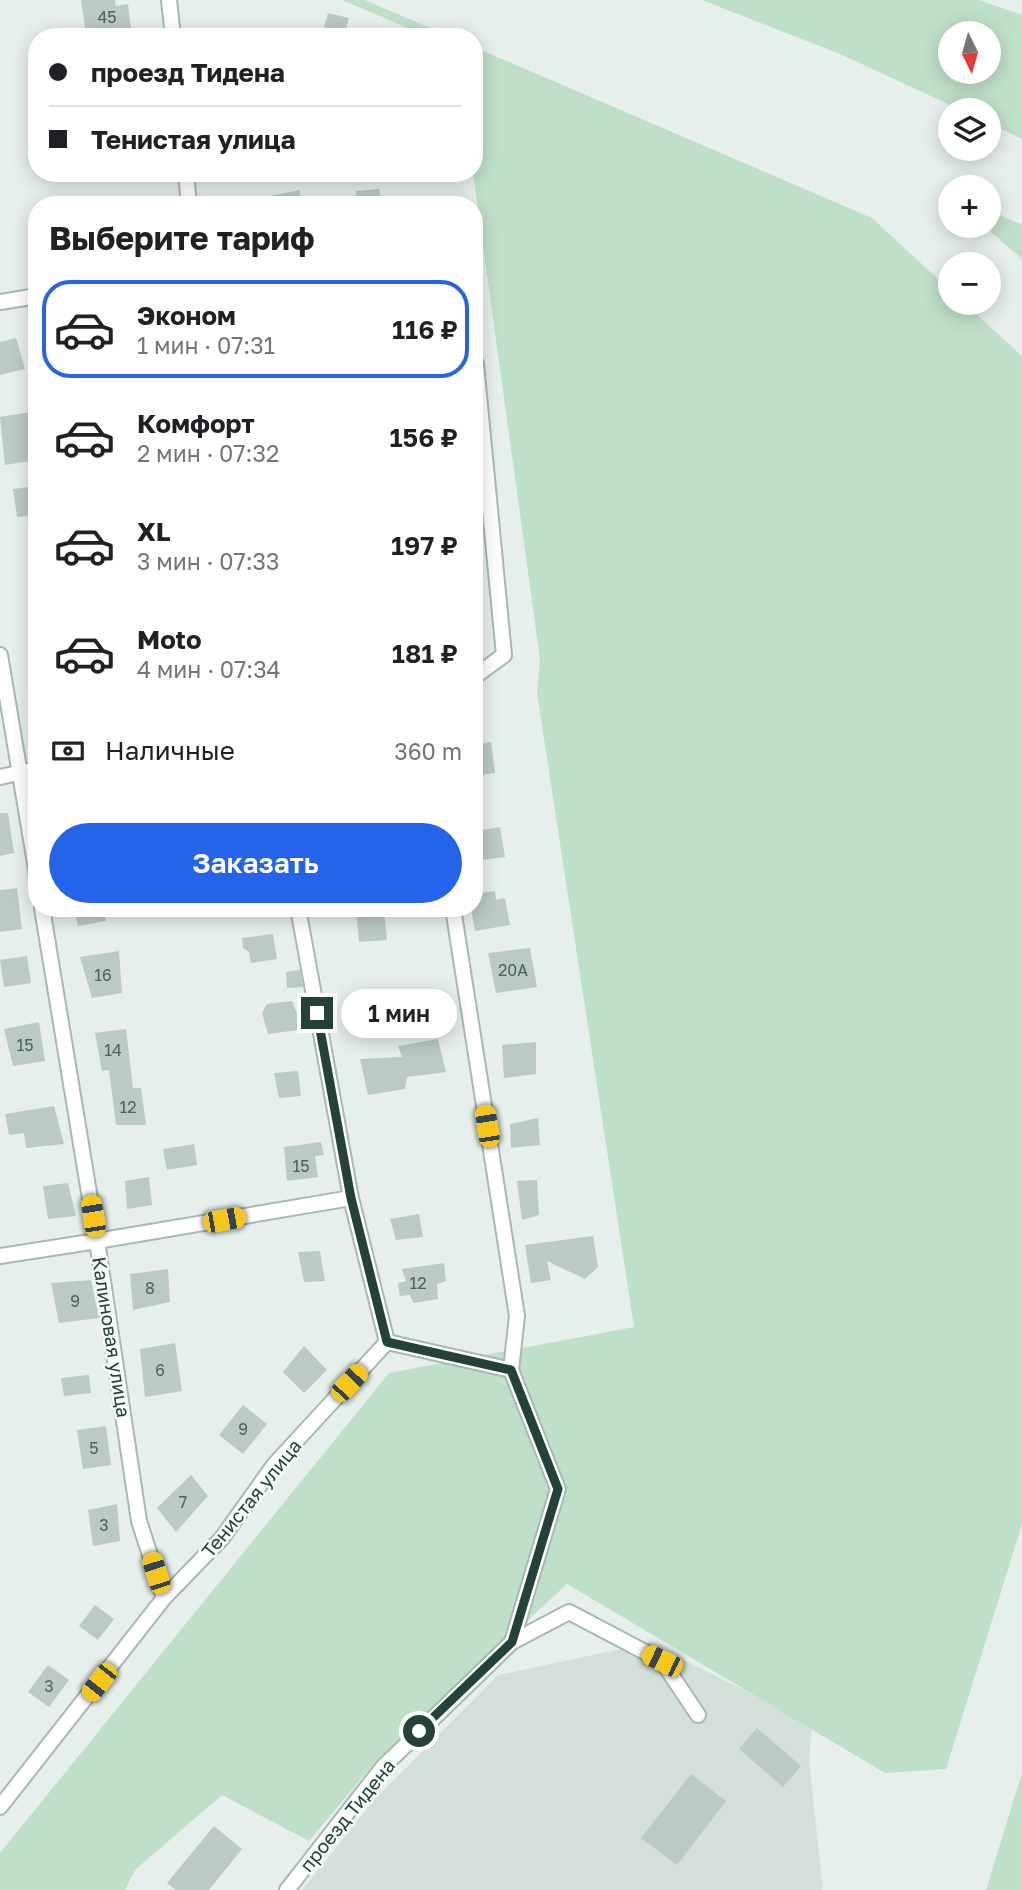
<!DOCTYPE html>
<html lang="ru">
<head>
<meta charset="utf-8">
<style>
  :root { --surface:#fff; --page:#f6f6f6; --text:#202124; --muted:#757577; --line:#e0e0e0; --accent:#2563eb }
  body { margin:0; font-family:"Golos Text",sans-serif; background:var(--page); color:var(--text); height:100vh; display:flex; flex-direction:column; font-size:26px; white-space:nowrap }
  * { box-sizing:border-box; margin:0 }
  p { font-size:23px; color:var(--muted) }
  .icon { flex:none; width:38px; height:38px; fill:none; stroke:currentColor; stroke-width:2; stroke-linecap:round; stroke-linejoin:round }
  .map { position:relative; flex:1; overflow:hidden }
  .panel { position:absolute; left:28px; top:196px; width:455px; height:721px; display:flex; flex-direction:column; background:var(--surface); border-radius:28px; box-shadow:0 4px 18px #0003 }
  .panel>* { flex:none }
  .top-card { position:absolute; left:28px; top:28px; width:455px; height:154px; border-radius:28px; box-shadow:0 4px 18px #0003; display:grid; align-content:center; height:154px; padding:0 21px; background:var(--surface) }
  .needle { width:46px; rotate:175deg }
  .buttons { position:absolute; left:938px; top:21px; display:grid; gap:14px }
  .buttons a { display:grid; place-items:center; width:63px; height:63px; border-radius:50%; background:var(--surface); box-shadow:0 4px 18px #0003; font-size:35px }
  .end { position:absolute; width:32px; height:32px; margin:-16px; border:9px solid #24423a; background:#fff; box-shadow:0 0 0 4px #fff }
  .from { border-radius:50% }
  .bubble { position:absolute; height:49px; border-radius:24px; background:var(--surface); box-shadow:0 4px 18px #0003; font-size:23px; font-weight:600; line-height:49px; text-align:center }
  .car { position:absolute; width:21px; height:42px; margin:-21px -10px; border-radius:9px; box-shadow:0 0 5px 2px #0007; background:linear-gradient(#f5c518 24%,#345 0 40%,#f5c518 0 76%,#345 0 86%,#f5c518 0) }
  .top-card b { display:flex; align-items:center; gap:24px; height:66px; font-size:26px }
  .top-card b+b { border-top:2px solid var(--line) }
  .top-card i { width:18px; height:18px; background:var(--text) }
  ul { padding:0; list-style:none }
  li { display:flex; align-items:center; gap:21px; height:98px; margin:0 14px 10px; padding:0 7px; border:4px solid transparent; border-radius:28px }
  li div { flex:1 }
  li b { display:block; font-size:26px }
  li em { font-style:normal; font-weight:600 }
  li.current { border-color:var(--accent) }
  li>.icon { width:63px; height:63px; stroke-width:1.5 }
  h2 { padding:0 21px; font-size:32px; line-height:84px }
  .pay { display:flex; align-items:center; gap:18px; height:77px; padding:0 21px; font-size:26px }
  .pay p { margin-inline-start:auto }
  .button { display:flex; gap:14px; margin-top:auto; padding:14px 21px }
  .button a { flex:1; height:80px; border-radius:42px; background:var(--accent); color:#fff; font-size:28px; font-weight:600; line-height:80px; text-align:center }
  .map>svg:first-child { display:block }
  .built { fill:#d4dfda }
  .green { fill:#bfe0c8; fill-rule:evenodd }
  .building { fill:#bbcac4 }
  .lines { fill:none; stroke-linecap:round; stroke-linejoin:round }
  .minor-casing { stroke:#a8b8b2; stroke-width:18 }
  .minor { stroke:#fff; stroke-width:14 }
  .route { stroke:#24423a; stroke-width:9 }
  .labels { text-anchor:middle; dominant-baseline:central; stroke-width:5; stroke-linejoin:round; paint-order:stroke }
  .number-label { font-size:16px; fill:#4a645c }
  .street-label { font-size:19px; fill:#24423a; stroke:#f7fbf9 }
</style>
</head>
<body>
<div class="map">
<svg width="1022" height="1890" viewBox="0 0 1022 1890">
  <rect width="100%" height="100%" fill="#e6efeb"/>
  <polygon class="built" points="650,1643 812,1724 809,1760 823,1890 302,1890 376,1798 498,1675"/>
  <g class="green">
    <polygon points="342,0 365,0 451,37 429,37"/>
    <path d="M 702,0 L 979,0 L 1022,15 L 1022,139 L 989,123 L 989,110 L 961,110 L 840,54 ZM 989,33 L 989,72 L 950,72 L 950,33 Z"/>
    <polygon points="474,47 872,218 950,290 950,303 964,303 1022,356 1022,1524 946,1769 885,1773 567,1584 376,1761 309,1841 222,1795 135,1870 125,1890 0,1890 0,1853 389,1373 634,1327 537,693 540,659 473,173"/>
    <polygon points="989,210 1022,225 1022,259 984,226 989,226"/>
    <polygon points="1022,1773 1022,1890 986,1890"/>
  </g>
  <g class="building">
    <polygon points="81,0 115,0 116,6 128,4 131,28 86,34"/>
    <polygon points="328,13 349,18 345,33 324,27"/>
    <polygon points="379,189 382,205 356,205 356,191"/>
    <polygon points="300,190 301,205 256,205 255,199"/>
    <polygon points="16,338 25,369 0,375 0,342"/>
    <polygon points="31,412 37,460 5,465 0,417"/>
    <polygon points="37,486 37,515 17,517 13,489"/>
    <polygon points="491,742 495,773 474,776 474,745"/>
    <polygon points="0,813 8,813 14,853 0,856"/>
    <polygon points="500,827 505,857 482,860 477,831"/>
    <polygon points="17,888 22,929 0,932 0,890"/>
    <polygon points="495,891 496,900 505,898 510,925 475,931 471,908 474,908 474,894"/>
    <polygon points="74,908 104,908 106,921 78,926"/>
    <polygon points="356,908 384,908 387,940 359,942"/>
    <polygon points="273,934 277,959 251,963 249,952 243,948 242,938"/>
    <polygon points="530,948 537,987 496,993 488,953"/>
    <polygon points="119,951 122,993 92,998 80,957"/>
    <polygon points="27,956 31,983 4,987 0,960"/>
    <polygon points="300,970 303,987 287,988 286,972"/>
    <polygon points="410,991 415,1015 394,1018 390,995"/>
    <polygon points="292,1001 298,1017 298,1030 268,1034 262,1013 267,1004"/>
    <polygon points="39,1022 45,1061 13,1066 4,1029"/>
    <polygon points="126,1029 133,1088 141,1088 146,1125 116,1125 109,1070 102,1071 95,1033"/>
    <polygon points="438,1039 446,1072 407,1077 405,1089 368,1095 360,1059 402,1057 398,1046"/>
    <polygon points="536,1042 536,1074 504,1078 502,1045"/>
    <polygon points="298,1071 301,1096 279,1098 274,1073"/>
    <polygon points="54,1106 64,1144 26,1148 24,1133 9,1135 5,1114"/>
    <polygon points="538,1118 540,1145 511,1148 510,1124"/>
    <polygon points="321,1142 324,1155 315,1156 318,1177 287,1181 284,1147"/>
    <polygon points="194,1144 197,1165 167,1170 163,1149"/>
    <polygon points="149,1177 152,1205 127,1209 125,1181"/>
    <polygon points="537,1180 539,1215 522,1220 517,1181"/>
    <polygon points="68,1183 76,1216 48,1219 43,1186"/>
    <polygon points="419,1214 423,1237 396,1240 390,1219"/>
    <polygon points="593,1236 598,1267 585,1279 547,1261 551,1280 531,1283 525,1245"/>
    <polygon points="320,1251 325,1281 304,1282 298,1252"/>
    <polygon points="444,1263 446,1281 437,1284 438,1299 413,1303 410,1295 400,1296 398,1283 406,1281 402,1269"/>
    <polygon points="168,1269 170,1302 133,1310 130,1274"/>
    <polygon points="91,1280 99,1318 59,1323 51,1283"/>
    <polygon points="175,1343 182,1391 145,1397 140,1349"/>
    <polygon points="304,1346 327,1370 304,1393 283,1372"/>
    <polygon points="89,1375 91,1393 64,1396 61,1378"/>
    <polygon points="243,1405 267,1424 243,1454 219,1435"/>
    <polygon points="106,1426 111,1465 83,1469 77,1430"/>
    <polygon points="191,1475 208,1496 176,1532 157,1508"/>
    <polygon points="117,1504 120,1541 93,1546 88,1510"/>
    <polygon points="95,1605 114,1619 98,1640 79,1626"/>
    <polygon points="48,1665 69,1680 49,1707 28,1692"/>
    <polygon points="757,1728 801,1766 783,1787 739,1749"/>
    <polygon points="691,1774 726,1801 677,1865 641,1838"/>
    <polygon points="214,1826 242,1849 209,1890 176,1890 167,1883"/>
  </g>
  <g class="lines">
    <g class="minor-casing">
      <g id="minor">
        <polyline points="169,0 173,37"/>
        <polyline points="186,173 189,205"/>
        <polyline points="0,302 37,296"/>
        <polyline points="0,655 37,875"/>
        <polyline points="474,677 504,655 476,364"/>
        <polyline points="0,777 37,769"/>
        <polyline points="42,908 97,1241 139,1521 164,1598"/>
        <polyline points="298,908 351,1198 387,1342"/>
        <polyline points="453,908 517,1316 511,1370"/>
        <polyline points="0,1256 97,1241 351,1198"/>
        <polyline points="387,1342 511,1370 558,1489 512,1642"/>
        <polyline points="0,1807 164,1598 222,1538 274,1465 387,1342"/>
        <polyline points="287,1890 383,1767 512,1642 569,1612 662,1661 698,1715"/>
      </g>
    </g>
    <use href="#minor" class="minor"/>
  </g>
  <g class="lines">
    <polyline class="route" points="317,1013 351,1198 387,1342 511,1370 558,1489 512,1642 419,1731"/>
  </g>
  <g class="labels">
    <g class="number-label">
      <text x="107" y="17">45</text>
      <text x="513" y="970">20А</text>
      <text x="103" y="975">16</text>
      <text x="25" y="1045">15</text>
      <text x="113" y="1050">14</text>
      <text x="128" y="1107">12</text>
      <text x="301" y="1166">15</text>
      <text x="418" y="1283">12</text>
      <text x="150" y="1288">8</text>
      <text x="75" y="1301">9</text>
      <text x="160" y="1370">6</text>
      <text x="243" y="1429">9</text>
      <text x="94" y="1448">5</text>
      <text x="183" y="1502">7</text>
      <text x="104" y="1525">3</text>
      <text x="49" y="1686">3</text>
    </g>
    <g class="street-label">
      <text transform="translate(112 1337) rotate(81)">Калиновая улица</text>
      <text transform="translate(251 1498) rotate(-51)">Тенистая улица</text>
      <text transform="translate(347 1815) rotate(-51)">проезд Тидена</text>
    </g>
  </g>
</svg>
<div class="buttons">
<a><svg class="needle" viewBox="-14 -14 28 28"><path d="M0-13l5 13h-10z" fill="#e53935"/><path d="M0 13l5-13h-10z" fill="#757577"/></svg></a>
<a><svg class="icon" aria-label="layers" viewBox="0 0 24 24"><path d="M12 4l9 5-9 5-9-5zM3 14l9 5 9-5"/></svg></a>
<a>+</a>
<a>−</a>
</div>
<i class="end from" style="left:419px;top:1731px"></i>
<i class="end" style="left:317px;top:1013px"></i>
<div class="bubble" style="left:341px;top:989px;width:116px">1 мин</div>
<i class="car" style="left:487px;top:1126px;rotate:351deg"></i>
<i class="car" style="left:93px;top:1216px;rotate:351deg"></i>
<i class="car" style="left:224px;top:1220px;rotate:80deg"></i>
<i class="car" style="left:349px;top:1383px;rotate:43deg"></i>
<i class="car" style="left:156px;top:1573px;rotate:342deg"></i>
<i class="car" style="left:662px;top:1661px;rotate:296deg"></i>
<i class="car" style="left:99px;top:1682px;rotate:218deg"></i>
<div class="top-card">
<b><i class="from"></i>проезд Тидена</b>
<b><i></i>Тенистая улица</b>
</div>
<section class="panel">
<h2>Выберите тариф</h2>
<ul>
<li class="current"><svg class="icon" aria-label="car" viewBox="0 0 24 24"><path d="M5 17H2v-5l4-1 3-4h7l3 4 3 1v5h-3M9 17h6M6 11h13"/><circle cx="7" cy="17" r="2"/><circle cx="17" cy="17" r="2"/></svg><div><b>Эконом</b><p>1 мин · 07:31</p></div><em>116 ₽</em></li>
<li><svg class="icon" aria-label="car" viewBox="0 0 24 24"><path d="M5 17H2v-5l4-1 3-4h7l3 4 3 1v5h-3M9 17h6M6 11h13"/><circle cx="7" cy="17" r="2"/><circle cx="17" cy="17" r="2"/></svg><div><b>Комфорт</b><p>2 мин · 07:32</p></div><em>156 ₽</em></li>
<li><svg class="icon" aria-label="car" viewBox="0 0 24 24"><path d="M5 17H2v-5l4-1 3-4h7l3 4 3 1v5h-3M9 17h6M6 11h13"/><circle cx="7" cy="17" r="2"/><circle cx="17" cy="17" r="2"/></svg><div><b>XL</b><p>3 мин · 07:33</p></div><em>197 ₽</em></li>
<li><svg class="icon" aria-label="car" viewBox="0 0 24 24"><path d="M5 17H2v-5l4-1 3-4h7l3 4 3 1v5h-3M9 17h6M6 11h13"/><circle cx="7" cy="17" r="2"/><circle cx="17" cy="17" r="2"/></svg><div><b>Moto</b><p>4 мин · 07:34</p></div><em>181 ₽</em></li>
</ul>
<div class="pay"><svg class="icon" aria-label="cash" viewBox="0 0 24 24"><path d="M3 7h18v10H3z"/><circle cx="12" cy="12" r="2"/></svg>Наличные<p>360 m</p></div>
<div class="button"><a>Заказать</a></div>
</section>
</div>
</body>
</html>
